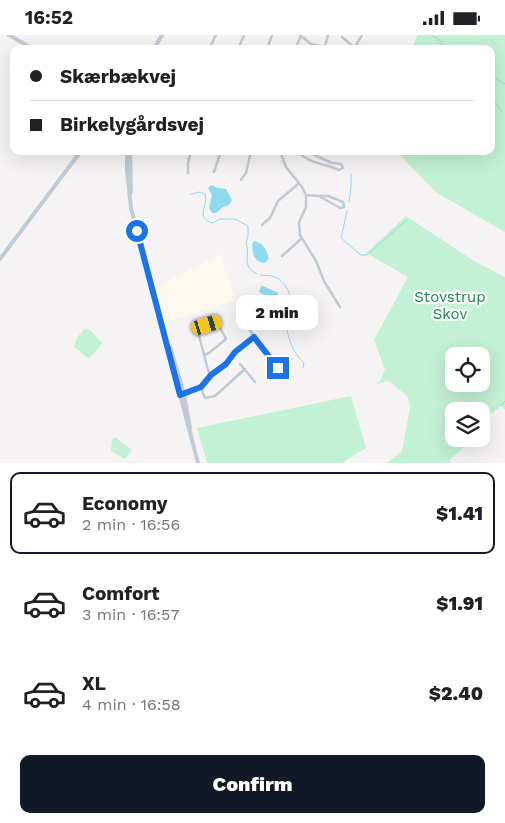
<!DOCTYPE html>
<html lang="en">
<head>
<meta charset="utf-8">
<style>
  :root { --surface:#fff; --page:#f6f6f6; --text:#202124; --muted:#757577; --line:#e0e0e0; --accent:#111827 }
  body { margin:0; font-family:"Work Sans",sans-serif; background:var(--page); color:var(--text); height:100vh; display:flex; flex-direction:column; font-size:19px; white-space:nowrap }
  * { box-sizing:border-box; margin:0 }
  p { font-size:16px; color:var(--muted) }
  .icon { flex:none; width:28px; height:28px; fill:none; stroke:currentColor; stroke-width:2; stroke-linecap:round; stroke-linejoin:round }
  .map { position:relative; height:428px; overflow:hidden }
  .side { display:flex; flex-direction:column; background:var(--surface); flex:1 }
  .side>* { flex:none }
  .top-card { position:absolute; left:10px; top:10px; width:485px; height:110px; border-radius:10px; box-shadow:0 5px 20px #0002; display:grid; align-content:center; height:110px; padding:0 20px; background:var(--surface) }
  .buttons { position:absolute; left:445px; top:312px; display:grid; gap:10px }
  .buttons a { display:grid; place-items:center; width:45px; height:45px; border-radius:10px; background:var(--surface); box-shadow:0 5px 20px #0002; font-size:25px }
  .end { position:absolute; width:22px; height:22px; margin:-11px; border:6px solid #1a73e8; background:#fff; box-shadow:0 0 0 2px #fff }
  .from { border-radius:50% }
  .bubble { position:absolute; height:35px; border-radius:10px; background:var(--surface); box-shadow:0 5px 20px #0002; font-size:16px; font-weight:800; line-height:35px; text-align:center }
  .car { position:absolute; width:15px; height:30px; margin:-15px -8px; border-radius:6px; box-shadow:0 0 4px 1px #0007; background:linear-gradient(#f5c518 24%,#345 0 40%,#f5c518 0 76%,#345 0 86%,#f5c518 0) }
  .top-card b { display:flex; align-items:center; gap:18px; height:48px; font-size:19px }
  .top-card b+b { border-top:1px solid var(--line) }
  .top-card i { width:12px; height:12px; background:var(--text) }
  ul { padding:9px 0 0; list-style:none }
  li { display:flex; align-items:center; gap:15px; height:82px; margin:0 10px 8px; padding:0 10px; border:2px solid transparent; border-radius:10px }
  li div { flex:1 }
  li b { display:block; font-size:19px }
  li em { font-style:normal; font-weight:800 }
  li.current { border-color:var(--accent) }
  li>.icon { width:45px; height:45px; stroke-width:1.5 }
  .cta { display:flex; gap:10px; margin-top:auto; padding:10px 20px }
  .cta a { flex:1; height:58px; border-radius:10px; background:var(--accent); color:#fff; font-size:20px; font-weight:800; line-height:58px; text-align:center }
  .status { display:flex; justify-content:space-between; align-items:center; height:35px; padding:0 25px; background:var(--surface); direction:ltr }
  .status svg { height:14px; fill:currentColor }
  .map>svg:first-child { display:block }
  .commercial { fill:#fdf9ef }
  .green { fill:#c3f1d5; fill-rule:evenodd }
  .water { fill:#90daee }
  .lines { fill:none; stroke-linecap:round; stroke-linejoin:round }
  .stream { stroke:#90daee; stroke-width:1 }
  .street { stroke:#c1cad2; stroke-width:2.5 }
  .secondary { stroke:#c1cbd6; stroke-width:4 }
  .route { stroke:#1a73e8; stroke-width:6 }
  .labels { text-anchor:middle; dominant-baseline:central; stroke-width:4.5; stroke-linejoin:round; paint-order:stroke }
  .park-label { font-size:15px; fill:#17864f; stroke:#fff }
</style>
</head>
<body>
<div class="status"><b>16:52</b><svg viewBox="0 0 49 12"><path d="M0 12V9h3v3zM5 12V6h3v6zM10 12V3h3v9zM15 12V0h3v12zM26 1h20v11H26zM47 4h2v5h-2z"/></svg></div>
<div class="map">
<svg width="505" height="428" viewBox="0 0 505 428">
  <rect width="100%" height="100%" fill="#f5f3f3"/>
  <polygon class="commercial" points="220,219 236,265 165,287 156,252"/>
  <g class="green">
    <polygon points="418,0 505,0 505,197 437,158 396,116 491,116 491,14 411,14"/>
    <path d="M 406,181 L 474,226 L 505,242 L 505,375 L 501,371 L 481,386 L 481,376 L 454,376 L 454,404 L 469,404 L 465,411 L 449,425 L 451,428 L 385,428 L 388,427 L 402,416 L 410,373 L 409,365 L 407,361 L 389,346 L 375,349 L 380,346 L 385,335 L 374,305 L 408,242 L 366,218 ZM 454,321 L 481,321 L 481,349 L 454,349 Z"/>
    <polygon points="84,294 90,295 102,308 89,324 74,312 77,303"/>
    <polygon points="351,361 366,413 342,428 207,428 197,393"/>
    <polygon points="115,402 132,415 125,424 111,416 112,405"/>
  </g>
  <g class="water">
    <polygon points="211,150 218,153 226,154 232,165 229,170 223,172 216,178 212,178 209,173 212,160 208,153"/>
    <path d="M 254,206 C 264,208 266,215 269,223 L 265,228 C 253,227 253,218 252,209 Z"/>
    <polygon points="261,251 263,251 278,258 279,273 276,276 273,277 270,275 268,262 259,257"/>
  </g>
  <g class="lines">
    <g class="stream">
      <polyline points="431,0 438,4 448,14"/>
      <polyline points="436,14 441,9"/>
      <polyline points="491,41 505,49"/>
      <polyline points="491,61 502,77"/>
      <path d="M 191,159 L 200,157 L 205,159 C 209,171 194,183 213,188 L 220,184 L 235,184 L 248,191 L 248,201 L 246,208 C 251,219 240,231 257,239"/>
      <polyline points="349,167 351,153 351,139"/>
      <polyline points="347,176 341,203 361,220 367,220 408,184"/>
      <path d="M 261,240 C 264,241 269,240 272,241 C 283,244 292,257 290,268 C 289,274 286,280 286,287 C 287,302 293,318 304,328 L 303,333"/>
      <polyline points="501,371 505,366"/>
    </g>
    <g class="street">
      <polyline points="300,0 311,9 335,14"/>
      <polyline points="342,2 355,13"/>
      <polyline points="325,11 328,0"/>
      <polyline points="239,12 244,0"/>
      <polyline points="355,12 362,0"/>
      <polyline points="209,14 216,0"/>
      <polyline points="267,14 272,0"/>
      <polyline points="295,14 301,1"/>
      <polyline points="280,116 286,132 302,152 306,160 306,172 299,187 300,200 316,226 324,246 340,272"/>
      <path d="M 297,116 C 308,128 325,129 339,135 L 343,133 L 341,129 L 332,128 L 312,119 L 299,118"/>
      <polyline points="214,137 221,116"/>
      <polyline points="188,138 188,128 191,116"/>
      <polyline points="241,145 246,138 251,116"/>
      <polyline points="306,160 319,161 340,173 344,172 343,167 328,161 319,161"/>
      <polyline points="262,190 270,183 278,166 298,149"/>
      <polyline points="282,221 301,204"/>
      <polyline points="256,274 242,284 260,310 278,333 291,324"/>
      <polyline points="204,320 209,318 226,304 217,287 197,293 208,335 211,340"/>
      <polyline points="240,329 255,347"/>
      <polyline points="201,353 205,363 215,361 245,334"/>
      <polyline points="183,359 201,353 211,340 226,329 235,317 254,302"/>
    </g>
    <g class="secondary">
      <polyline points="9,0 33,14"/>
      <polyline points="154,14 162,0"/>
      <polyline points="127,116 127,135 131,173 198,428"/>
      <polyline points="130,116 131,157"/>
      <polyline points="0,224 81,116"/>
      <polyline points="170,312 184,359 190,393"/>
    </g>
  </g>
  <g class="lines">
    <polyline class="route" points="137,196 180,360 201,352 211,340 226,329 235,317 254,302 278,333"/>
  </g>
  <g class="labels">
    <g class="park-label">
      <text x="450" y="262">Stovstrup<tspan x="450" dy="17">Skov</tspan></text>
    </g>
  </g>
</svg>
<div class="buttons">
<a><svg class="icon" aria-label="locate" viewBox="0 0 24 24"><circle cx="12" cy="12" r="6"/><path d="M12 2v4M12 18v4M2 12h4M18 12h4"/></svg></a>
<a><svg class="icon" aria-label="layers" viewBox="0 0 24 24"><path d="M12 4l9 5-9 5-9-5zM3 14l9 5 9-5"/></svg></a>
</div>
<i class="end from" style="left:137px;top:196px"></i>
<i class="end" style="left:278px;top:333px"></i>
<div class="bubble" style="left:236px;top:260px;width:82px">2 min</div>
<i class="car" style="left:207px;top:290px;rotate:73deg"></i>
<div class="top-card">
<b><i class="from"></i>Skærbækvej</b>
<b><i></i>Birkelygårdsvej</b>
</div>
</div>
<section class="side">
<ul>
<li class="current"><svg class="icon" aria-label="car" viewBox="0 0 24 24"><path d="M5 17H2v-5l4-1 3-4h7l3 4 3 1v5h-3M9 17h6M6 11h13"/><circle cx="7" cy="17" r="2"/><circle cx="17" cy="17" r="2"/></svg><div><b>Economy</b><p>2 min · 16:56</p></div><em>$1.41</em></li>
<li><svg class="icon" aria-label="car" viewBox="0 0 24 24"><path d="M5 17H2v-5l4-1 3-4h7l3 4 3 1v5h-3M9 17h6M6 11h13"/><circle cx="7" cy="17" r="2"/><circle cx="17" cy="17" r="2"/></svg><div><b>Comfort</b><p>3 min · 16:57</p></div><em>$1.91</em></li>
<li><svg class="icon" aria-label="car" viewBox="0 0 24 24"><path d="M5 17H2v-5l4-1 3-4h7l3 4 3 1v5h-3M9 17h6M6 11h13"/><circle cx="7" cy="17" r="2"/><circle cx="17" cy="17" r="2"/></svg><div><b>XL</b><p>4 min · 16:58</p></div><em>$2.40</em></li>
</ul>
<div class="cta"><a>Confirm</a></div>
</section>
</body>
</html>
